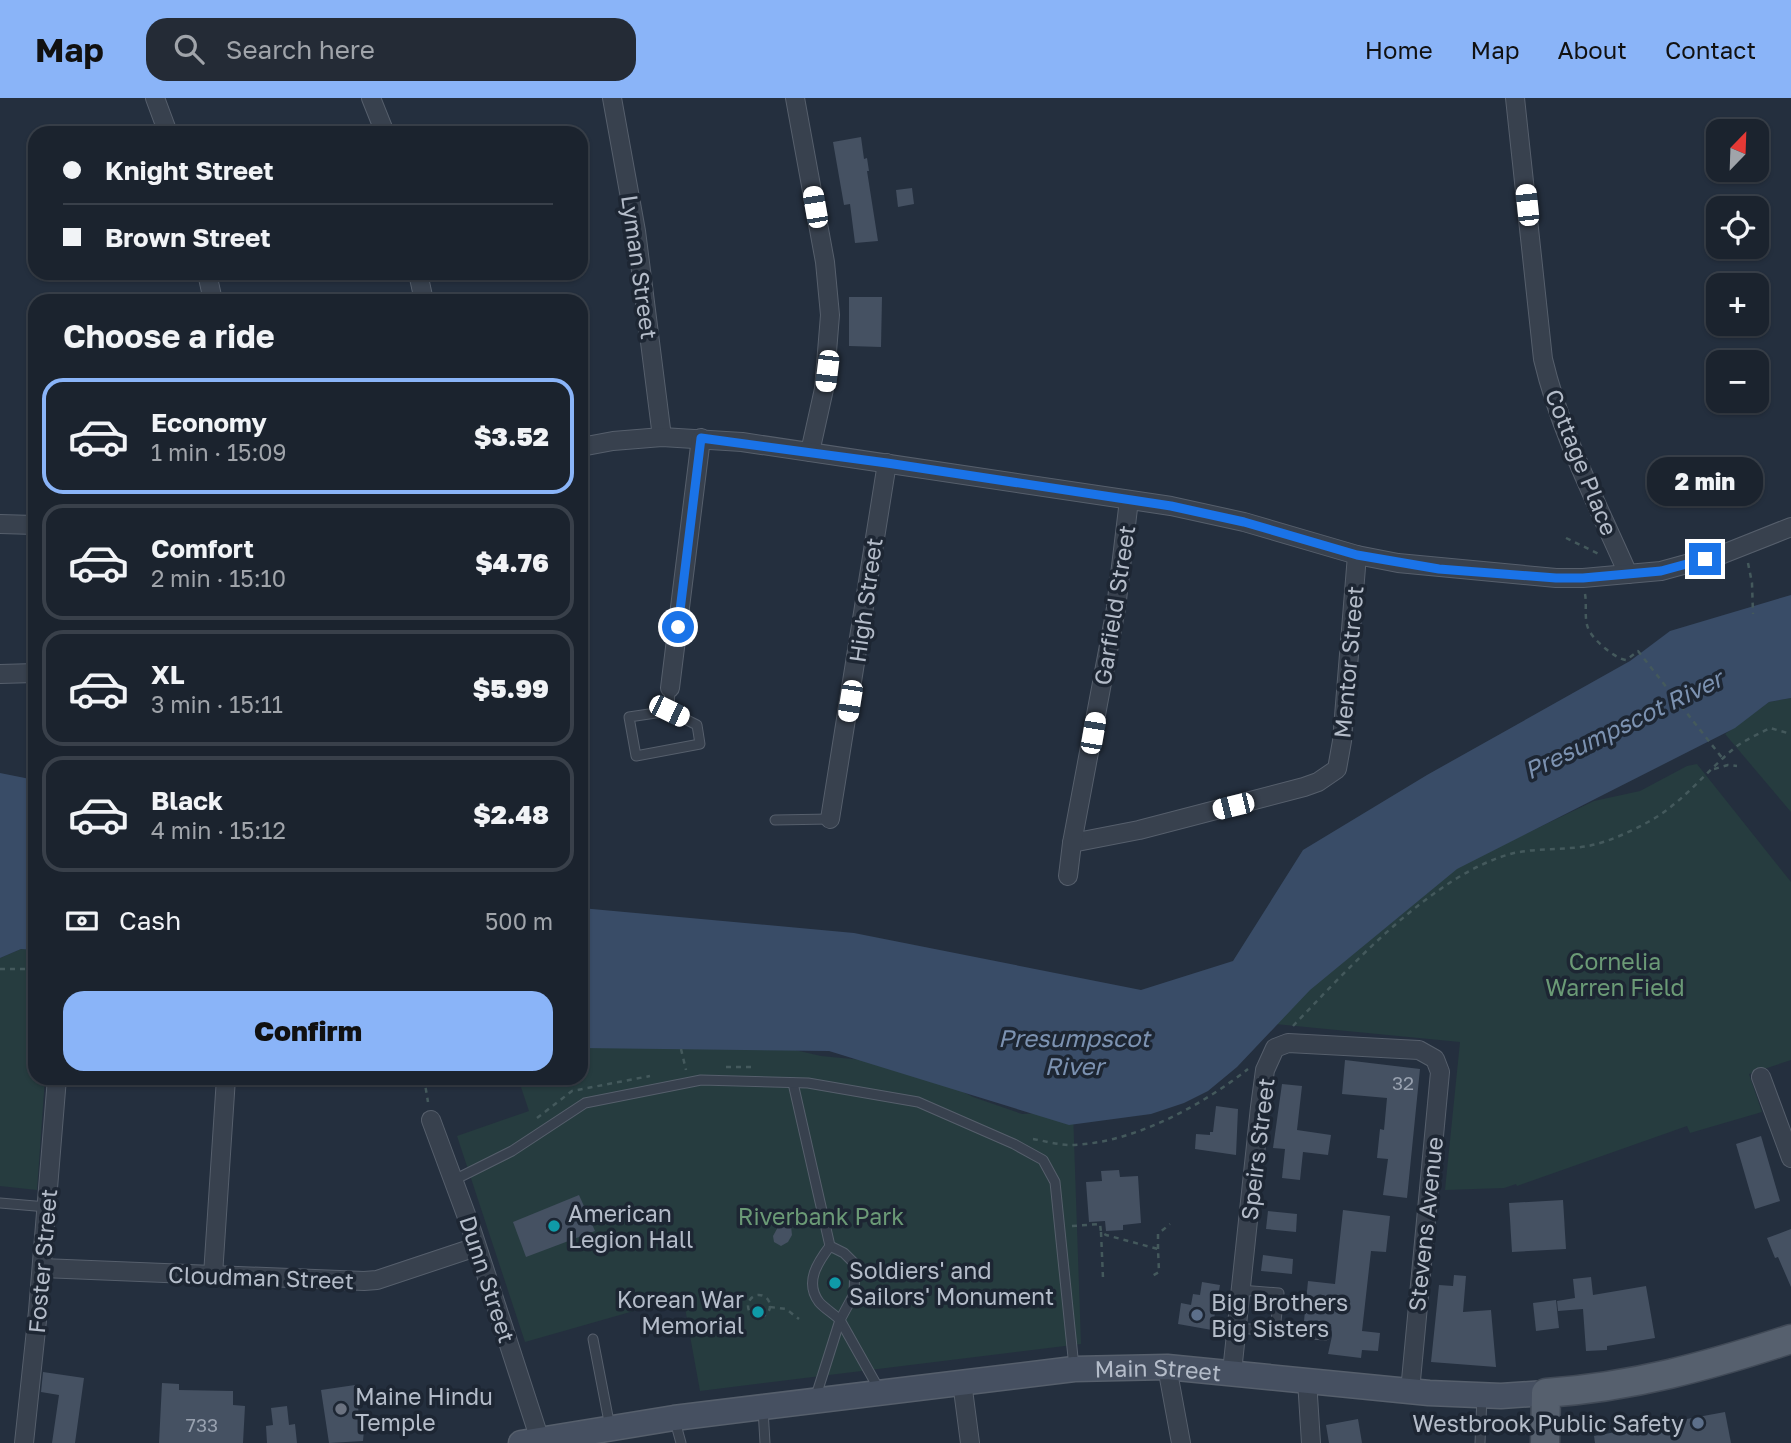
<!DOCTYPE html>
<html lang="en">
<head>
<meta charset="utf-8">
<style>
  :root { --surface:#1b232e; --page:#242b36; --text:#f1f3f6; --muted:#a0a4aa; --line:#39404a; --accent:#8ab4f8 }
  body { margin:0; font-family:"Golos Text",sans-serif; background:var(--page); color:var(--text); height:100vh; display:flex; flex-direction:column; font-size:26px; white-space:nowrap }
  * { box-sizing:border-box; margin:0 }
  p { font-size:23px; color:var(--muted) }
  .icon { flex:none; width:38px; height:38px; fill:none; stroke:currentColor; stroke-width:2; stroke-linecap:round; stroke-linejoin:round }
  .map { position:relative; flex:1; overflow:hidden }
  .drawer { position:absolute; left:28px; top:196px; width:560px; height:791px; display:flex; flex-direction:column; background:var(--surface); border-radius:21px; box-shadow:0 2px 5px #0004,0 0 0 2px var(--line) }
  .drawer>* { flex:none }
  .hud { position:absolute; left:28px; top:28px; width:560px; height:154px; border-radius:21px; box-shadow:0 2px 5px #0004,0 0 0 2px var(--line); display:grid; align-content:center; height:154px; padding:0 35px; background:var(--surface) }
  .needle { width:46px; rotate:23deg }
  .buttons { position:absolute; left:1706px; top:21px; display:grid; gap:14px }
  .buttons a { display:grid; place-items:center; width:63px; height:63px; border-radius:14px; background:var(--surface); box-shadow:0 2px 5px #0004,0 0 0 2px var(--line); font-size:35px }
  .end { position:absolute; width:32px; height:32px; margin:-16px; border:9px solid #1a73e8; background:#fff; box-shadow:0 0 0 4px #fff }
  .from { border-radius:50% }
  .bubble { position:absolute; height:49px; border-radius:21px; background:var(--surface); box-shadow:0 2px 5px #0004,0 0 0 2px var(--line); font-size:23px; font-weight:800; line-height:49px; text-align:center }
  .car { position:absolute; width:21px; height:42px; margin:-21px -10px; border-radius:9px; box-shadow:0 0 5px 2px #0007; background:linear-gradient(#fff 24%,#345 0 40%,#fff 0 76%,#345 0 86%,#fff 0) }
  .hud b { display:flex; align-items:center; gap:24px; height:66px; font-size:26px }
  .hud b+b { border-top:2px solid var(--line) }
  .hud i { width:18px; height:18px; background:var(--text) }
  ul { padding:0; list-style:none }
  li { display:flex; align-items:center; gap:21px; height:116px; margin:0 14px 10px; padding:0 21px; border:4px solid var(--line); border-radius:21px }
  li div { flex:1 }
  li b { display:block; font-size:26px }
  li em { font-style:normal; font-weight:800 }
  li.on { border-color:var(--accent) }
  li>.icon { width:63px; height:63px; stroke-width:1.5 }
  h2 { padding:0 35px; font-size:32px; line-height:84px }
  .pay { display:flex; align-items:center; gap:18px; height:77px; padding:0 35px; font-size:26px }
  .pay p { margin-inline-start:auto }
  .cta { display:flex; gap:14px; margin-top:auto; padding:14px 35px }
  .cta a { flex:1; height:80px; border-radius:21px; background:var(--accent); color:#111; font-size:28px; font-weight:800; line-height:80px; text-align:center }
  header { display:flex; align-items:center; gap:42px; box-sizing:border-box; height:98px; padding:0 35px; background:var(--accent); color:#111 }
  header strong { font-size:33px }
  nav { display:flex; gap:38px; margin-inline-start:auto; font-size:24px }
  .search { width:490px; height:63px; background:var(--page); display:flex; align-items:center; gap:18px; box-sizing:border-box; padding:0 24px; border-radius:21px; color:var(--muted); font-size:26px }
  .map>svg:first-child { display:block }
  .green { fill:#263c3f }
  .water { fill:#394c67 }
  .building { fill:#455162 }
  .lines { fill:none; stroke-linecap:round; stroke-linejoin:round }
  .lane-casing { stroke:#565f6c; stroke-width:11 }
  .street-casing { stroke:#565f6c; stroke-width:20 }
  .secondary-casing { stroke:#565f6c; stroke-width:27 }
  .primary-casing { stroke:#414a57; stroke-width:31 }
  .path { stroke:#44595c; stroke-width:2.5; stroke-dasharray:5 5; stroke-linecap:butt }
  .lane { stroke:#38414e; stroke-width:9 }
  .street { stroke:#38414e; stroke-width:18 }
  .secondary { stroke:#465061; stroke-width:24 }
  .primary { stroke:#56606e; stroke-width:28 }
  .route { stroke:#1a73e8; stroke-width:9 }
  .culture-dot { fill:#0f9aa8; stroke:#1d2633; stroke-width:2.5 }
  .service-dot { fill:#5c6f8a; stroke:#1d2633; stroke-width:2.5 }
  .worship-dot { fill:#6b7280; stroke:#1d2633; stroke-width:2.5 }
  .labels { text-anchor:middle; dominant-baseline:central; stroke-width:7; stroke-linejoin:round; paint-order:stroke }
  .number-label { font-size:19px; fill:#98a1af }
  .street-label { font-size:23px; fill:#b4bcc9; stroke:#1d2633 }
  .park-label { font-size:23px; fill:#6b9a76; stroke:#1d2633 }
  .poi-label { font-size:23px; fill:#b4bcc9; stroke:#1d2633; text-anchor:start }
  .water-label { font-size:24px; font-style:italic; fill:#7c92b1; stroke:#1d2633 }
</style>
</head>
<body>
<header>
<strong>Map</strong>
<div class="search"><svg class="icon" aria-label="search" viewBox="0 0 24 24"><circle cx="10" cy="10" r="6"/><path d="M15 15l6 6"/></svg>Search here</div>
<nav><a>Home</a><a>Map</a><a>About</a><a>Contact</a></nav>
</header>
<div class="map">
<svg width="1791" height="1345" viewBox="0 0 1791 1345">
  <rect width="100%" height="100%" fill="#242f3e"/>
  <g class="green">
    <polygon points="1791,600 1791,714 1725,636 1769,604"/>
    <polygon points="1697,666 1791,784 1791,962 1749,976 1762,1014 1690,1035 1687,1028 1517,1088 1516,1086 1504,1090 1445,1092 1460,944 1275,926 1385,803 1594,703 1640,693 1687,668"/>
    <polygon points="21,851 35,852 35,980 45,980 37,1092 0,1088 0,860"/>
    <polygon points="581,941 782,949 821,958 863,962 922,973 973,999 1022,1016 1073,1013 1081,1246 700,1293 683,1199 525,1244 457,1038 529,1013 518,980 581,980"/>
  </g>
  <g class="water">
    <polygon points="1791,497 1791,600 1769,604 1735,630 1457,771 1310,892 1237,969 1208,993 1184,1005 1151,1016 1069,1027 829,953 581,950 581,810 854,835 1141,892 1233,863 1303,752 1427,677 1630,563 1670,533"/>
    <polygon points="0,675 35,682 35,852 21,851 0,860"/>
  </g>
  <g class="building">
    <polygon points="861,39 864,61 867,60 869,73 867,73 878,143 855,145 850,106 844,107 833,44"/>
    <polygon points="912,90 914,106 898,109 896,92"/>
    <polygon points="849,199 882,199 881,249 849,248"/>
    <polygon points="1345,962 1420,971 1407,1100 1383,1097 1388,1061 1377,1060 1380,1031 1384,1032 1387,1000 1342,996"/>
    <polygon points="1282,986 1302,988 1297,1032 1331,1037 1328,1057 1303,1054 1300,1082 1282,1080 1285,1051 1273,1050"/>
    <polygon points="1216,1008 1238,1011 1236,1057 1195,1051 1196,1036 1210,1037 1210,1034 1213,1034"/>
    <polygon points="1761,1038 1780,1103 1755,1111 1736,1046"/>
    <polygon points="1119,1072 1120,1079 1138,1078 1141,1125 1123,1127 1123,1132 1106,1133 1105,1123 1089,1124 1086,1084 1102,1083 1101,1073"/>
    <polygon points="579,1097 595,1133 526,1159 513,1124"/>
    <polygon points="1563,1102 1566,1151 1512,1154 1509,1105"/>
    <polygon points="1343,1112 1390,1118 1386,1154 1371,1153 1362,1233 1380,1235 1378,1253 1362,1252 1361,1260 1328,1256 1332,1238 1331,1226 1304,1223 1308,1183 1335,1186"/>
    <polygon points="1268,1113 1297,1116 1296,1134 1266,1131"/>
    <polygon points="784,1125 791,1128 792,1137 788,1144 781,1148 774,1144 773,1138 778,1129"/>
    <polygon points="1791,1131 1791,1189 1778,1159 1775,1160 1767,1140"/>
    <polygon points="1263,1157 1293,1161 1292,1176 1261,1173"/>
    <polygon points="1454,1177 1466,1178 1463,1214 1491,1212 1496,1269 1431,1264 1439,1187 1453,1188"/>
    <polygon points="1591,1179 1593,1197 1646,1188 1655,1240 1607,1248 1607,1252 1586,1253 1583,1211 1558,1213 1557,1203 1575,1200 1573,1181"/>
    <polygon points="1202,1184 1220,1187 1212,1232 1178,1226 1181,1205 1191,1207 1193,1196 1200,1197"/>
    <polygon points="1556,1202 1559,1230 1536,1233 1533,1205"/>
    <polygon points="43,1274 84,1280 75,1345 52,1345 59,1297 41,1294"/>
    <polygon points="162,1285 179,1286 179,1292 233,1293 233,1307 245,1308 243,1345 159,1345"/>
    <polygon points="355,1287 361,1331 364,1332 363,1343 329,1345 321,1292"/>
    <polygon points="287,1308 289,1327 295,1326 297,1345 267,1345 266,1328 273,1327 271,1310"/>
    <polygon points="1725,1314 1731,1345 1595,1345 1594,1338"/>
    <polygon points="1358,1321 1362,1345 1329,1345 1326,1327"/>
  </g>
  <g class="lines">
    <g class="lane-casing">
      <g id="lane">
        <polyline points="669,613 697,627 700,646 636,658 629,619 669,613 670,590"/>
        <polyline points="775,722 830,721"/>
        <polyline points="793,985 830,1148 844,1155 855,1166 854,1196 840,1222 880,1293"/>
        <polyline points="454,1082 512,1053 585,1005 701,982 808,985 918,1004 1014,1046 1043,1062 1055,1084 1074,1269"/>
        <polyline points="0,1105 47,1109"/>
        <polyline points="1240,1192 1279,1195 1275,1233"/>
        <polyline points="1237,1230 1325,1237"/>
        <polyline points="593,1241 610,1329"/>
        <path d="M 815,1301 L 840,1222 C 834,1216 824,1210 819,1204 C 804,1184 818,1164 830,1148"/>
        <polyline points="763,1311 765,1345"/>
        <polyline points="675,1323 681,1345"/>
        <polyline points="1480,1345 1482,1299"/>
      </g>
    </g>
    <g class="street-casing">
      <g id="street">
        <polyline points="155,0 168,35"/>
        <polyline points="371,0 385,35"/>
        <polyline points="612,0 636,133 662,339"/>
        <polyline points="795,0 825,164 830,217 824,291 810,354"/>
        <path d="M 1515,0 L 1543,261 C 1561,337 1597,405 1628,476"/>
        <polyline points="207,175 213,203"/>
        <polyline points="418,175 424,203"/>
        <polyline points="581,349 613,343 662,339 742,344 1171,408 1244,424 1357,457 1398,465 1556,480 1583,480 1661,473 1723,456 1791,429"/>
        <polyline points="0,426 35,427"/>
        <polyline points="0,576 35,575"/>
        <polyline points="670,590 701,340"/>
        <polyline points="830,721 887,365"/>
        <polyline points="1072,745 1139,732 1304,689 1318,684 1337,671 1342,643 1357,457"/>
        <polyline points="1068,778 1072,745 1116,510 1129,402"/>
        <polyline points="1761,979 1791,1060"/>
        <polyline points="431,1022 471,1130 540,1342"/>
        <polyline points="42,1170 364,1183 377,1182 476,1149"/>
        <polyline points="213,1177 226,980"/>
        <polyline points="1167,1269 1181,1345"/>
        <polyline points="1232,1274 1260,1009 1265,972 1275,950 1288,945 1419,952 1435,961 1440,974 1410,1293"/>
        <polyline points="1307,1282 1311,1345"/>
        <polyline points="962,1284 970,1345"/>
        <polyline points="24,1345 38,1213 57,980"/>
      </g>
    </g>
    <g class="secondary-casing">
      <g id="secondary">
        <path id="s1" d="M 521,1345 L 674,1320 L 1074,1271 L 1167,1269 L 1429,1295 L 1501,1298 L 1546,1295"/>
      </g>
    </g>
    <g class="primary-casing">
      <path id="primary" d="M 1545,1345 L 1546,1295 C 1633,1289 1708,1268 1791,1241"/>
    </g>
    <g class="path">
      <polyline points="1566,440 1601,457"/>
      <polyline points="1748,465 1752,485 1753,516"/>
      <path d="M 1585,496 C 1587,506 1584,520 1588,530 C 1591,540 1615,561 1626,562 L 1638,553 L 1723,661"/>
      <polyline points="1714,671 1728,667 1737,668"/>
      <polyline points="0,871 35,871"/>
      <path d="M 1293,928 C 1349,870 1434,775 1514,755 C 1538,750 1564,752 1588,748 C 1608,744 1630,734 1648,724 C 1682,706 1707,672 1737,648 C 1747,641 1759,636 1770,630 L 1791,636"/>
      <polyline points="681,951 686,972"/>
      <polyline points="726,969 751,969"/>
      <polyline points="424,980 428,1004"/>
      <polyline points="537,1020 572,993 650,978"/>
      <path d="M 1033,1041 C 1045,1043 1058,1047 1070,1047 C 1132,1046 1201,1008 1248,971"/>
      <polyline points="1072,1128 1100,1126 1101,1134 1106,1137 1158,1151 1159,1174 1152,1178"/>
      <polyline points="1101,1134 1103,1180"/>
      <polyline points="1158,1151 1158,1136 1170,1126"/>
      <circle cx="759" cy="1208" r="11"/>
      <polyline points="770,1209 786,1211 799,1221"/>
    </g>
    <use href="#lane" class="lane"/>
    <use href="#street" class="street"/>
    <use href="#secondary" class="secondary"/>
    <use href="#primary" class="primary"/>
  </g>
  <g class="lines">
    <polyline class="route" points="678,529 701,340 887,365 1171,408 1244,424 1357,457 1439,471 1556,480 1583,480 1661,473 1705,461"/>
  </g>
  <g class="culture-dot">
    <circle cx="554" cy="1128" r="7"/>
    <circle cx="835" cy="1185" r="7"/>
    <circle cx="758" cy="1214" r="7"/>
  </g>
  <g class="service-dot">
    <circle cx="1197" cy="1217" r="7"/>
    <circle cx="1698" cy="1325" r="7"/>
  </g>
  <circle class="worship-dot" cx="341" cy="1311" r="7"/>
  <g class="labels">
    <g class="number-label">
      <text x="1403" y="984">32</text>
      <text x="202" y="1326">733</text>
    </g>
    <g class="street-label">
      <text transform="translate(640 169) rotate(82)">Lyman Street</text>
      <text transform="translate(1582 364) rotate(68)">Cottage Place</text>
      <text transform="translate(865 502) rotate(-82)">High Street</text>
      <text transform="translate(1114 507) rotate(-81)">Garfield Street</text>
      <text transform="translate(1348 564) rotate(-85)">Mentor Street</text>
      <text transform="translate(1257 1051) rotate(-83)">Speirs Street</text>
      <text transform="translate(1425 1126) rotate(-84)">Stevens Avenue</text>
      <text transform="translate(42 1163) rotate(-85)">Foster Street</text>
      <text transform="translate(261 1179) rotate(2)">Cloudman Street</text>
      <text transform="translate(488 1181) rotate(72)">Dunn Street</text>
      <text stroke="none"><textPath href="#s1" startOffset="642">Main Street</textPath></text>
    </g>
    <g class="park-label">
      <text x="1615" y="863">Cornelia<tspan x="1615" dy="26">Warren Field</tspan></text>
      <text x="821" y="1118">Riverbank Park</text>
    </g>
    <g class="poi-label">
      <text x="568" y="1115">American<tspan x="568" dy="26">Legion Hall</tspan></text>
      <text x="849" y="1172">Soldiers' and<tspan x="849" dy="26">Sailors' Monument</tspan></text>
      <text x="744" y="1201" text-anchor="end">Korean War<tspan x="744" dy="26">Memorial</tspan></text>
      <text x="1211" y="1204">Big Brothers<tspan x="1211" dy="26">Big Sisters</tspan></text>
      <text x="355" y="1298">Maine Hindu<tspan x="355" dy="26">Temple</tspan></text>
      <text x="1684" y="1325" text-anchor="end">Westbrook Public Safety</text>
    </g>
    <g class="water-label">
      <text transform="translate(1623 626) rotate(-26)">Presumpscot River</text>
      <text x="1074" y="939">Presumpscot<tspan x="1074" dy="28">River</tspan></text>
    </g>
  </g>
</svg>
<div class="buttons">
<a><svg class="needle" viewBox="-14 -14 28 28"><path d="M0-13l5 13h-10z" fill="#e53935"/><path d="M0 13l5-13h-10z" fill="#a0a4aa"/></svg></a>
<a><svg class="icon" aria-label="locate" viewBox="0 0 24 24"><circle cx="12" cy="12" r="6"/><path d="M12 2v4M12 18v4M2 12h4M18 12h4"/></svg></a>
<a>+</a>
<a>−</a>
</div>
<i class="end from" style="left:678px;top:529px"></i>
<i class="end" style="left:1705px;top:461px"></i>
<div class="bubble" style="left:1647px;top:359px;width:116px">2 min</div>
<i class="car" style="left:1527px;top:107px;rotate:354deg"></i>
<i class="car" style="left:815px;top:109px;rotate:350deg"></i>
<i class="car" style="left:827px;top:273px;rotate:187deg"></i>
<i class="car" style="left:850px;top:603px;rotate:189deg"></i>
<i class="car" style="left:669px;top:613px;rotate:116deg"></i>
<i class="car" style="left:1093px;top:635px;rotate:10deg"></i>
<i class="car" style="left:1233px;top:708px;rotate:256deg"></i>
<div class="hud">
<b><i class="from"></i>Knight Street</b>
<b><i></i>Brown Street</b>
</div>
<section class="drawer">
<h2>Choose a ride</h2>
<ul>
<li class="on"><svg class="icon" aria-label="car" viewBox="0 0 24 24"><path d="M5 17H2v-5l4-1 3-4h7l3 4 3 1v5h-3M9 17h6M6 11h13"/><circle cx="7" cy="17" r="2"/><circle cx="17" cy="17" r="2"/></svg><div><b>Economy</b><p>1 min · 15:09</p></div><em>$3.52</em></li>
<li><svg class="icon" aria-label="car" viewBox="0 0 24 24"><path d="M5 17H2v-5l4-1 3-4h7l3 4 3 1v5h-3M9 17h6M6 11h13"/><circle cx="7" cy="17" r="2"/><circle cx="17" cy="17" r="2"/></svg><div><b>Comfort</b><p>2 min · 15:10</p></div><em>$4.76</em></li>
<li><svg class="icon" aria-label="car" viewBox="0 0 24 24"><path d="M5 17H2v-5l4-1 3-4h7l3 4 3 1v5h-3M9 17h6M6 11h13"/><circle cx="7" cy="17" r="2"/><circle cx="17" cy="17" r="2"/></svg><div><b>XL</b><p>3 min · 15:11</p></div><em>$5.99</em></li>
<li><svg class="icon" aria-label="car" viewBox="0 0 24 24"><path d="M5 17H2v-5l4-1 3-4h7l3 4 3 1v5h-3M9 17h6M6 11h13"/><circle cx="7" cy="17" r="2"/><circle cx="17" cy="17" r="2"/></svg><div><b>Black</b><p>4 min · 15:12</p></div><em>$2.48</em></li>
</ul>
<div class="pay"><svg class="icon" aria-label="cash" viewBox="0 0 24 24"><path d="M3 7h18v10H3z"/><circle cx="12" cy="12" r="2"/></svg>Cash<p>500 m</p></div>
<div class="cta"><a>Confirm</a></div>
</section>
</div>
</body>
</html>
